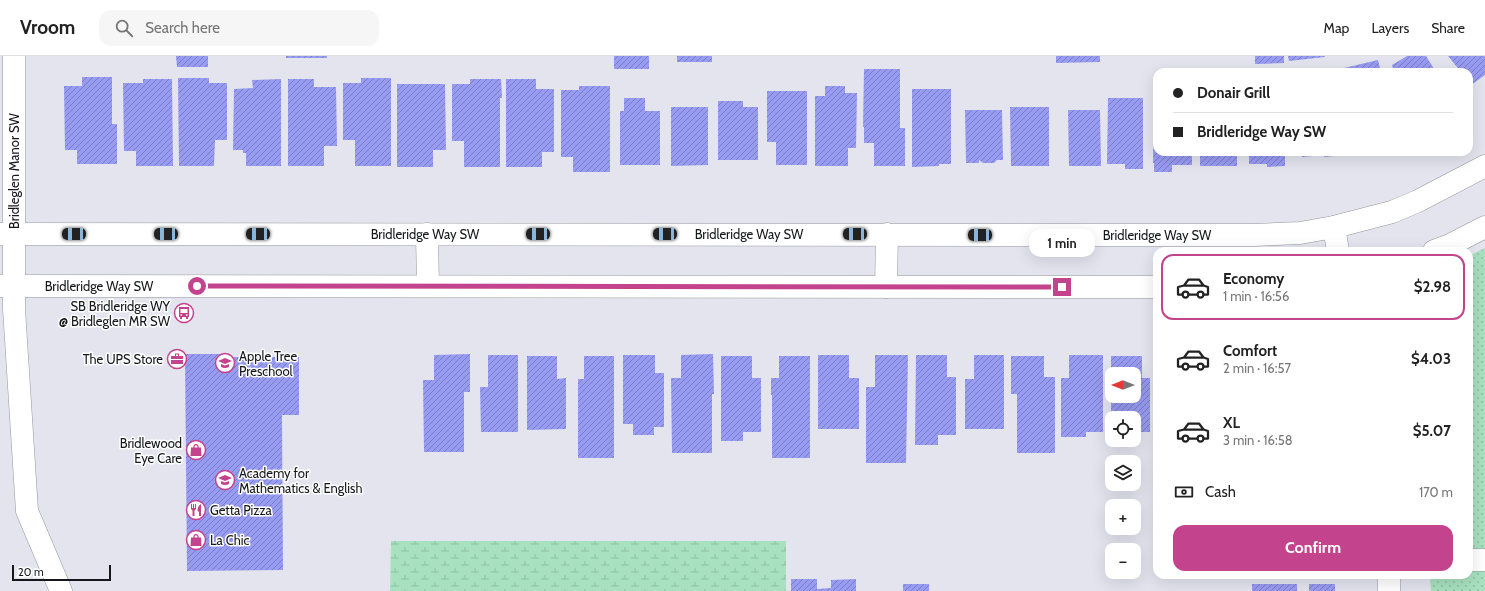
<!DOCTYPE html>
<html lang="en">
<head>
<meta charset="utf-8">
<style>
  :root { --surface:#fff; --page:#f6f6f6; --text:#222; --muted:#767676; --line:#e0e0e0; --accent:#c4438d }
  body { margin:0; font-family:Cabin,sans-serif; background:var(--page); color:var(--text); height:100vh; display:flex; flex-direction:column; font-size:15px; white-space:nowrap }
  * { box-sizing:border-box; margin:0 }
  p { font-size:13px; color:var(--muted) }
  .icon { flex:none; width:22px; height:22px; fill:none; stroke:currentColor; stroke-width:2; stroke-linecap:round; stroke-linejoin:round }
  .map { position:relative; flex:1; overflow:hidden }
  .drawer { position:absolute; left:1153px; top:191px; width:320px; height:332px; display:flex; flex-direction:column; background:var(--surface); border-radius:12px; box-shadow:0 4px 16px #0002 }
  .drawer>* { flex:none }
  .guide { position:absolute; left:1153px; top:12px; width:320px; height:88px; border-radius:12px; box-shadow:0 4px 16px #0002; display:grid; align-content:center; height:88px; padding:0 20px; background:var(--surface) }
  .needle { width:26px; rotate:270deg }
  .buttons { position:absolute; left:1105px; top:311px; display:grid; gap:8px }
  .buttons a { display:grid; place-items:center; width:36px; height:36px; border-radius:8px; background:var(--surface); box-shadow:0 4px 16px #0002; font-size:20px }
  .scale { position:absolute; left:12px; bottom:10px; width:99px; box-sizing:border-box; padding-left:4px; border:2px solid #16171a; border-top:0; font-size:11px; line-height:14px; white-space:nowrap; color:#16171a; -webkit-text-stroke:3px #fff; paint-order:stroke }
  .end { position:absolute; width:18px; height:18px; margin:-9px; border:5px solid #c4438d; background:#fff; box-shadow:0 0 0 2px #fff }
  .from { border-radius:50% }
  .bubble { position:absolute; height:28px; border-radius:12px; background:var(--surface); box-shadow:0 4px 16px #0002; font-size:13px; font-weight:800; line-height:28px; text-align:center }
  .car { position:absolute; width:12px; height:24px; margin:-12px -6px; border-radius:5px; box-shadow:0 0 3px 1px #0007; background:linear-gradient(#222 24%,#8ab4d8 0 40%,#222 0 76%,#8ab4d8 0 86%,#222 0) }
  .guide b { display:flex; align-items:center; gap:14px; height:38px; font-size:15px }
  .guide b+b { border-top:1px solid var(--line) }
  .guide i { width:10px; height:10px; background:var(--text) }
  ul { padding:7px 0 0; list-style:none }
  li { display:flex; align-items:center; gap:12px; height:66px; margin:0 8px 6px; padding:0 12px; border:2px solid transparent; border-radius:12px }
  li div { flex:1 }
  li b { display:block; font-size:15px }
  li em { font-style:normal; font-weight:800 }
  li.current { border-color:var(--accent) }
  li>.icon { width:36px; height:36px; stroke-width:1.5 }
  .pay { display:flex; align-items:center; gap:10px; height:44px; padding:0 20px; font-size:15px }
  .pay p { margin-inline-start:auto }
  .button { display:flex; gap:8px; margin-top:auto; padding:8px 20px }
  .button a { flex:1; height:46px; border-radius:12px; background:var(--accent); color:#fff; font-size:16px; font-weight:800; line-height:46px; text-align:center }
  header { display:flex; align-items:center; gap:24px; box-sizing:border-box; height:56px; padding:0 20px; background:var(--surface); border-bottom:1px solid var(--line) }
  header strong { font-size:19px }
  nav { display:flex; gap:22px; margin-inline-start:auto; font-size:14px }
  .search { width:280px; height:36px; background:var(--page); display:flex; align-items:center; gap:10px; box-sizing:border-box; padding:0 14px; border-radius:12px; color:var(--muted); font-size:15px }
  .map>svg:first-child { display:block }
  .wetland { fill:url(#wetland-marsh) }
  .park { fill:url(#park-dots) }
  .building { fill:url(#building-hatch) }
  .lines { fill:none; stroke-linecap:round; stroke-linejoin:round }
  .minor-casing { stroke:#96979f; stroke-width:23 }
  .minor { stroke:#fff; stroke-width:22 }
  .route { stroke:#c4438d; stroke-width:5 }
  .labels { text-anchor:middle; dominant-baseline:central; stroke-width:3; stroke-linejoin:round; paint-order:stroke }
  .street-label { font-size:13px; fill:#16171a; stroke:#fff }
  .poi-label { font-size:13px; fill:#16171a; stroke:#fff; text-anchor:start }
</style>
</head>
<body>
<header>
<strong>Vroom</strong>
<div class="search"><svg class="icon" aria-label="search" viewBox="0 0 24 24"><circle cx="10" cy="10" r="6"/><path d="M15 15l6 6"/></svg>Search here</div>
<nav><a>Map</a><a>Layers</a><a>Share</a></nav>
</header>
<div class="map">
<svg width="1485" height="535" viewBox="0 0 1485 535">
  <defs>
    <pattern id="wetland-marsh" width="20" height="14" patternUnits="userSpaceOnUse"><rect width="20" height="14" fill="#a7e1bf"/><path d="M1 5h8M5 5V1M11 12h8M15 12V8" fill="none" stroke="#8fc0a4"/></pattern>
    <pattern id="park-dots" width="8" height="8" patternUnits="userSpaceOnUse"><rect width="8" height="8" fill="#a7e1bf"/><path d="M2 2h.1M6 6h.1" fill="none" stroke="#8fc0a4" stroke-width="1.8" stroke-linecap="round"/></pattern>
    <pattern id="building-hatch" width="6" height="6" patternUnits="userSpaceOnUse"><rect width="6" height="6" fill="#989bf2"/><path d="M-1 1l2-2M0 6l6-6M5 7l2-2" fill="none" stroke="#7b7dc3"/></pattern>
  </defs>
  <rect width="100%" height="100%" fill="#e3e4ee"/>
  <polygon class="wetland" points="391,485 786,485 786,535 390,535"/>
  <polygon class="park" points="1485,192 1485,535 1431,535 1430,519 1469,519 1469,200"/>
  <g class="building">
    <polygon points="176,0 208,0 208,11 177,11"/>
    <rect x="286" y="0" width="41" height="2"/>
    <rect x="614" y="0" width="35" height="13"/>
    <rect x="677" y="0" width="35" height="6"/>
    <polygon points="1056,0 1100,0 1100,6 1056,7"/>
    <polygon points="1255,0 1284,0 1284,7 1255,8"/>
    <polygon points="1288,0 1325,0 1325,1 1289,5"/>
    <polygon points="1407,0 1426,0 1436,16 1394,16 1392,9"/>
    <polygon points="1448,0 1485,0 1485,19 1471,29 1469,26 1469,16 1461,16"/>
    <polygon points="1378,4 1381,16 1341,16 1340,13"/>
    <polygon points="864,13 900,13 900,72 905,72 905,110 874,110 874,87 864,87 864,71 863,71"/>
    <polygon points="82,21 112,21 112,68 117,68 117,108 77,108 77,94 65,94 64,30 82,30"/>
    <polygon points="178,22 209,22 209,27 227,27 227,84 215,84 214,110 179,110"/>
    <polygon points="361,22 391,22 391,110 355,110 355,84 343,84 343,27 361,27"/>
    <polygon points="143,23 172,23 173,110 136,110 136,95 124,95 123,27 143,27"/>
    <polygon points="281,23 281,110 246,110 246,97 243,97 243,94 233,94 234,33 253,32 252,24"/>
    <polygon points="288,23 314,23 314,31 336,31 337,90 324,90 324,110 288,110"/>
    <polygon points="470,23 501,23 502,42 500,42 500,111 464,111 464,85 452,85 452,28 470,28"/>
    <polygon points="506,23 536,23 536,33 554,33 554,96 542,96 542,111 506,111"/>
    <polygon points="397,28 445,28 446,94 433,94 433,111 397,111"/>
    <polygon points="1154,29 1157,29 1157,96 1192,96 1192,109 1172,109 1172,116 1154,116 1154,107 1153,107"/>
    <polygon points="579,30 610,30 610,116 573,116 573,101 561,101 561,34 579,34"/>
    <polygon points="825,30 845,30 845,37 857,37 856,92 848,92 848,110 815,110 815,40 825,40"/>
    <polygon points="912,33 951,33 951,108 939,108 939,110 912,111"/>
    <polygon points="767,35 807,35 807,109 776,109 776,86 767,86"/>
    <polygon points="624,42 645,42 645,55 660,55 660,109 620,109 620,55 624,55"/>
    <polygon points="1108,42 1143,42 1143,113 1125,113 1125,108 1107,108"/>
    <polygon points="718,45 743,45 743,51 758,51 758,104 718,104"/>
    <polygon points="671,51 708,51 708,109 671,110"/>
    <polygon points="1010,51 1049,51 1049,110 1011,110"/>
    <polygon points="965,54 1002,54 1003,104 997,104 994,107 983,107 979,104 979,107 966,107"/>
    <polygon points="1068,54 1100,54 1101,110 1069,110"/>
    <rect x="1200" y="96" width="37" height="14"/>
    <polygon points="1249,96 1285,96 1285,110 1267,111 1267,108 1249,108"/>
    <polygon points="1301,96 1344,96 1344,99 1324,101 1324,99 1302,101"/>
    <polygon points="185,298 226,298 226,301 299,301 299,359 282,359 283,514 187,515"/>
    <polygon points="470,298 470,336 464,336 464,396 424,396 423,324 434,324 434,299"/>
    <polygon points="713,298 714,338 712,338 712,397 672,397 671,322 681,322 681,299"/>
    <polygon points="488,299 518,299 518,376 481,376 480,331 488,331"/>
    <polygon points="623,299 655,299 655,317 664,317 664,371 654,371 654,379 633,379 633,368 623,368"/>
    <polygon points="818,299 849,299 849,322 859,322 859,373 818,373"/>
    <polygon points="875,299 908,299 906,407 866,407 866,331 875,331"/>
    <polygon points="916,299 947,299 947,321 956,321 956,379 938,379 938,389 915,389"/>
    <polygon points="974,299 1004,299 1004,373 965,373 965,323 974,323"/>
    <polygon points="1069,299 1103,299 1103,376 1086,376 1086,381 1061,381 1061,322 1069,322"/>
    <polygon points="527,300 557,300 557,323 566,322 566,373 527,374"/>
    <polygon points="584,300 614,300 614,402 578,402 578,323 584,323"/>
    <polygon points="721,300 752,300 752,322 761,322 761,376 743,376 743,385 721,385"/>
    <polygon points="779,300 810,300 810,402 772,402 772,339 771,339 771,322 779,322"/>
    <polygon points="1011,300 1044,300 1044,321 1055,321 1055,397 1017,397 1017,338 1011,338"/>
    <polygon points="1111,300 1142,300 1142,322 1150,322 1150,376 1134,376 1134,362 1111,362 1111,340 1134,340 1134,318 1111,318"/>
    <rect x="1111" y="384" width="21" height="5"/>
    <polygon points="791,523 817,523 817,533 831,532 831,524 856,523 856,535 791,535"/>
    <rect x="903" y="528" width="26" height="7"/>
    <rect x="1252" y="528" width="45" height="7"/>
    <rect x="1309" y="528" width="26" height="7"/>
  </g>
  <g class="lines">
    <g class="minor-casing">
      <g id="minor">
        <polyline points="14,0 14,253 27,455 61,535"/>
        <polyline points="1334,171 1338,195"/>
        <polyline points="0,178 1074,179 1254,179 1300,177 1334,171 1392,156 1418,145 1485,110"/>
        <polyline points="427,178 428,230"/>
        <polyline points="1434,195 1450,189 1485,171"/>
        <polyline points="0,230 1157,231"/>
        <polyline points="886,231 887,178"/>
        <polyline points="1469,504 1485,504"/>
        <polyline points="1389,519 1389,535"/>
      </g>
    </g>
    <use href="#minor" class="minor"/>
  </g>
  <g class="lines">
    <polyline class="route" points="197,230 1062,231"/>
  </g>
  <defs>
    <g id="bus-ring" transform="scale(1)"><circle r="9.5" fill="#fff" stroke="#c4438d" stroke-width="1.5"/><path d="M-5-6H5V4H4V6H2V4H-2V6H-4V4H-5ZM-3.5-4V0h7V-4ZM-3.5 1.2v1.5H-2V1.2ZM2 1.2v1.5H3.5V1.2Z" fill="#c4438d"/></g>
    <g id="office-ring" transform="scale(1)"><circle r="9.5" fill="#fff" stroke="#c4438d" stroke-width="1.5"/><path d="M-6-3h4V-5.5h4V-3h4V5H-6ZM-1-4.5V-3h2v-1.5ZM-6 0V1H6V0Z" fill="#c4438d"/></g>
    <g id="school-ring" transform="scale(1)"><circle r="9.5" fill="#fff" stroke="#c4438d" stroke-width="1.5"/><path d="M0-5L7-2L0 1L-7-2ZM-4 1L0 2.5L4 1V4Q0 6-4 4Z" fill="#c4438d"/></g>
    <g id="shop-ring" transform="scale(1)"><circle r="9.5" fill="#fff" stroke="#c4438d" stroke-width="1.5"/><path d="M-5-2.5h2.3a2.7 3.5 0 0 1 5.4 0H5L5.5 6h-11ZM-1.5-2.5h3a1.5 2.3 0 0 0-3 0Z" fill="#c4438d"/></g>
    <g id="restaurant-ring" transform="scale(1)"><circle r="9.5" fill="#fff" stroke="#c4438d" stroke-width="1.5"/><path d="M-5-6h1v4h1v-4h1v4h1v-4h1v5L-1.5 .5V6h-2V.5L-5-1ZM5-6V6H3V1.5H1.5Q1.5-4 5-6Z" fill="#c4438d"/></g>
  </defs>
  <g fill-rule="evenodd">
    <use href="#bus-ring" x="184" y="257"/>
    <use href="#office-ring" x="177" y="303"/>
    <use href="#school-ring" x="225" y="307"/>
    <use href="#shop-ring" x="196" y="394"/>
    <use href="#school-ring" x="225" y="424"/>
    <use href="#restaurant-ring" x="196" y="454"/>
    <use href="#shop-ring" x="196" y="484"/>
  </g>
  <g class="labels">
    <g class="street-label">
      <text transform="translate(14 115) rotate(-90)">Bridleglen Manor SW</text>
      <text x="425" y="178">Bridleridge Way SW</text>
      <text x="749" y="178">Bridleridge Way SW</text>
      <text x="1157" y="179">Bridleridge Way SW</text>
      <text x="99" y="230">Bridleridge Way SW</text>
    </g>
    <g class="poi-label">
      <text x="170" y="250" text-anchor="end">SB Bridleridge WY<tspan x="170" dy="15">@ Bridleglen MR SW</tspan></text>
      <text x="239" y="300">Apple Tree<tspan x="239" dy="15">Preschool</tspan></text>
      <text x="163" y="303" text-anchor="end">The UPS Store</text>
      <text x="182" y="387" text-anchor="end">Bridlewood<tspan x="182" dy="15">Eye Care</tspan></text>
      <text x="239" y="417">Academy for<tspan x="239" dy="15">Mathematics &amp; English</tspan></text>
      <text x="210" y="454">Getta Pizza</text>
      <text x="210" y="484">La Chic</text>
    </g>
  </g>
</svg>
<div class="buttons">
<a><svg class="needle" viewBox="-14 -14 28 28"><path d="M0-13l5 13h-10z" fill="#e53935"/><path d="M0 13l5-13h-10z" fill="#767676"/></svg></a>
<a><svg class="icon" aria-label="locate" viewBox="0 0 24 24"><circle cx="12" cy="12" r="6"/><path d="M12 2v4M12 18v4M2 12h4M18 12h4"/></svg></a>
<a><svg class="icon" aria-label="layers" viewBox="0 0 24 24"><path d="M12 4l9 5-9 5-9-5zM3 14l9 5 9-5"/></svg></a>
<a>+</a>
<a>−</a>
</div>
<div class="scale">20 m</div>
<i class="end from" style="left:197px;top:230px"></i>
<i class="end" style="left:1062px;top:231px"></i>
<div class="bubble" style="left:1029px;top:173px;width:66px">1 min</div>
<i class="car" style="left:74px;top:178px;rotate:270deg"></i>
<i class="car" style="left:166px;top:178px;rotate:270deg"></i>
<i class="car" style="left:258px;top:178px;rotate:270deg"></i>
<i class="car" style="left:538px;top:178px;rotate:270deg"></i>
<i class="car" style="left:665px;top:178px;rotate:270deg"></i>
<i class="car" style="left:855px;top:178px;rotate:270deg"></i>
<i class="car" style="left:980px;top:179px;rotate:270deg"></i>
<div class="guide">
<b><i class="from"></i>Donair Grill</b>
<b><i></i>Bridleridge Way SW</b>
</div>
<section class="drawer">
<ul>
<li class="current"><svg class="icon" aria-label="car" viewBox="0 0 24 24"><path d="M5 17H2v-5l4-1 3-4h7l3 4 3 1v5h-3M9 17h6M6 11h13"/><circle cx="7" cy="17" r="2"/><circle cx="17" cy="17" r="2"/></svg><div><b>Economy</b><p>1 min · 16:56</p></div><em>$2.98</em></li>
<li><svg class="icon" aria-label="car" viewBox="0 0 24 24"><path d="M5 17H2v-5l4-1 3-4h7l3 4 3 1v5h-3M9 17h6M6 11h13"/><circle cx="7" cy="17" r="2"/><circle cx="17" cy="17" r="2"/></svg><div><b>Comfort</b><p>2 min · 16:57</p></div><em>$4.03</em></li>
<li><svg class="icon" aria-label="car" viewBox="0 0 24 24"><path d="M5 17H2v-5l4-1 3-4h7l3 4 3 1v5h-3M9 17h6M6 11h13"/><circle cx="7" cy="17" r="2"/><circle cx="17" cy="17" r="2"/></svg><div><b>XL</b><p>3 min · 16:58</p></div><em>$5.07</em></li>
</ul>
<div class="pay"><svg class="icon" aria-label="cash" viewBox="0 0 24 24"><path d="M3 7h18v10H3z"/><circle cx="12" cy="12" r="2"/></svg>Cash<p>170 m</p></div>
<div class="button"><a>Confirm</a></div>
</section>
</div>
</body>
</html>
